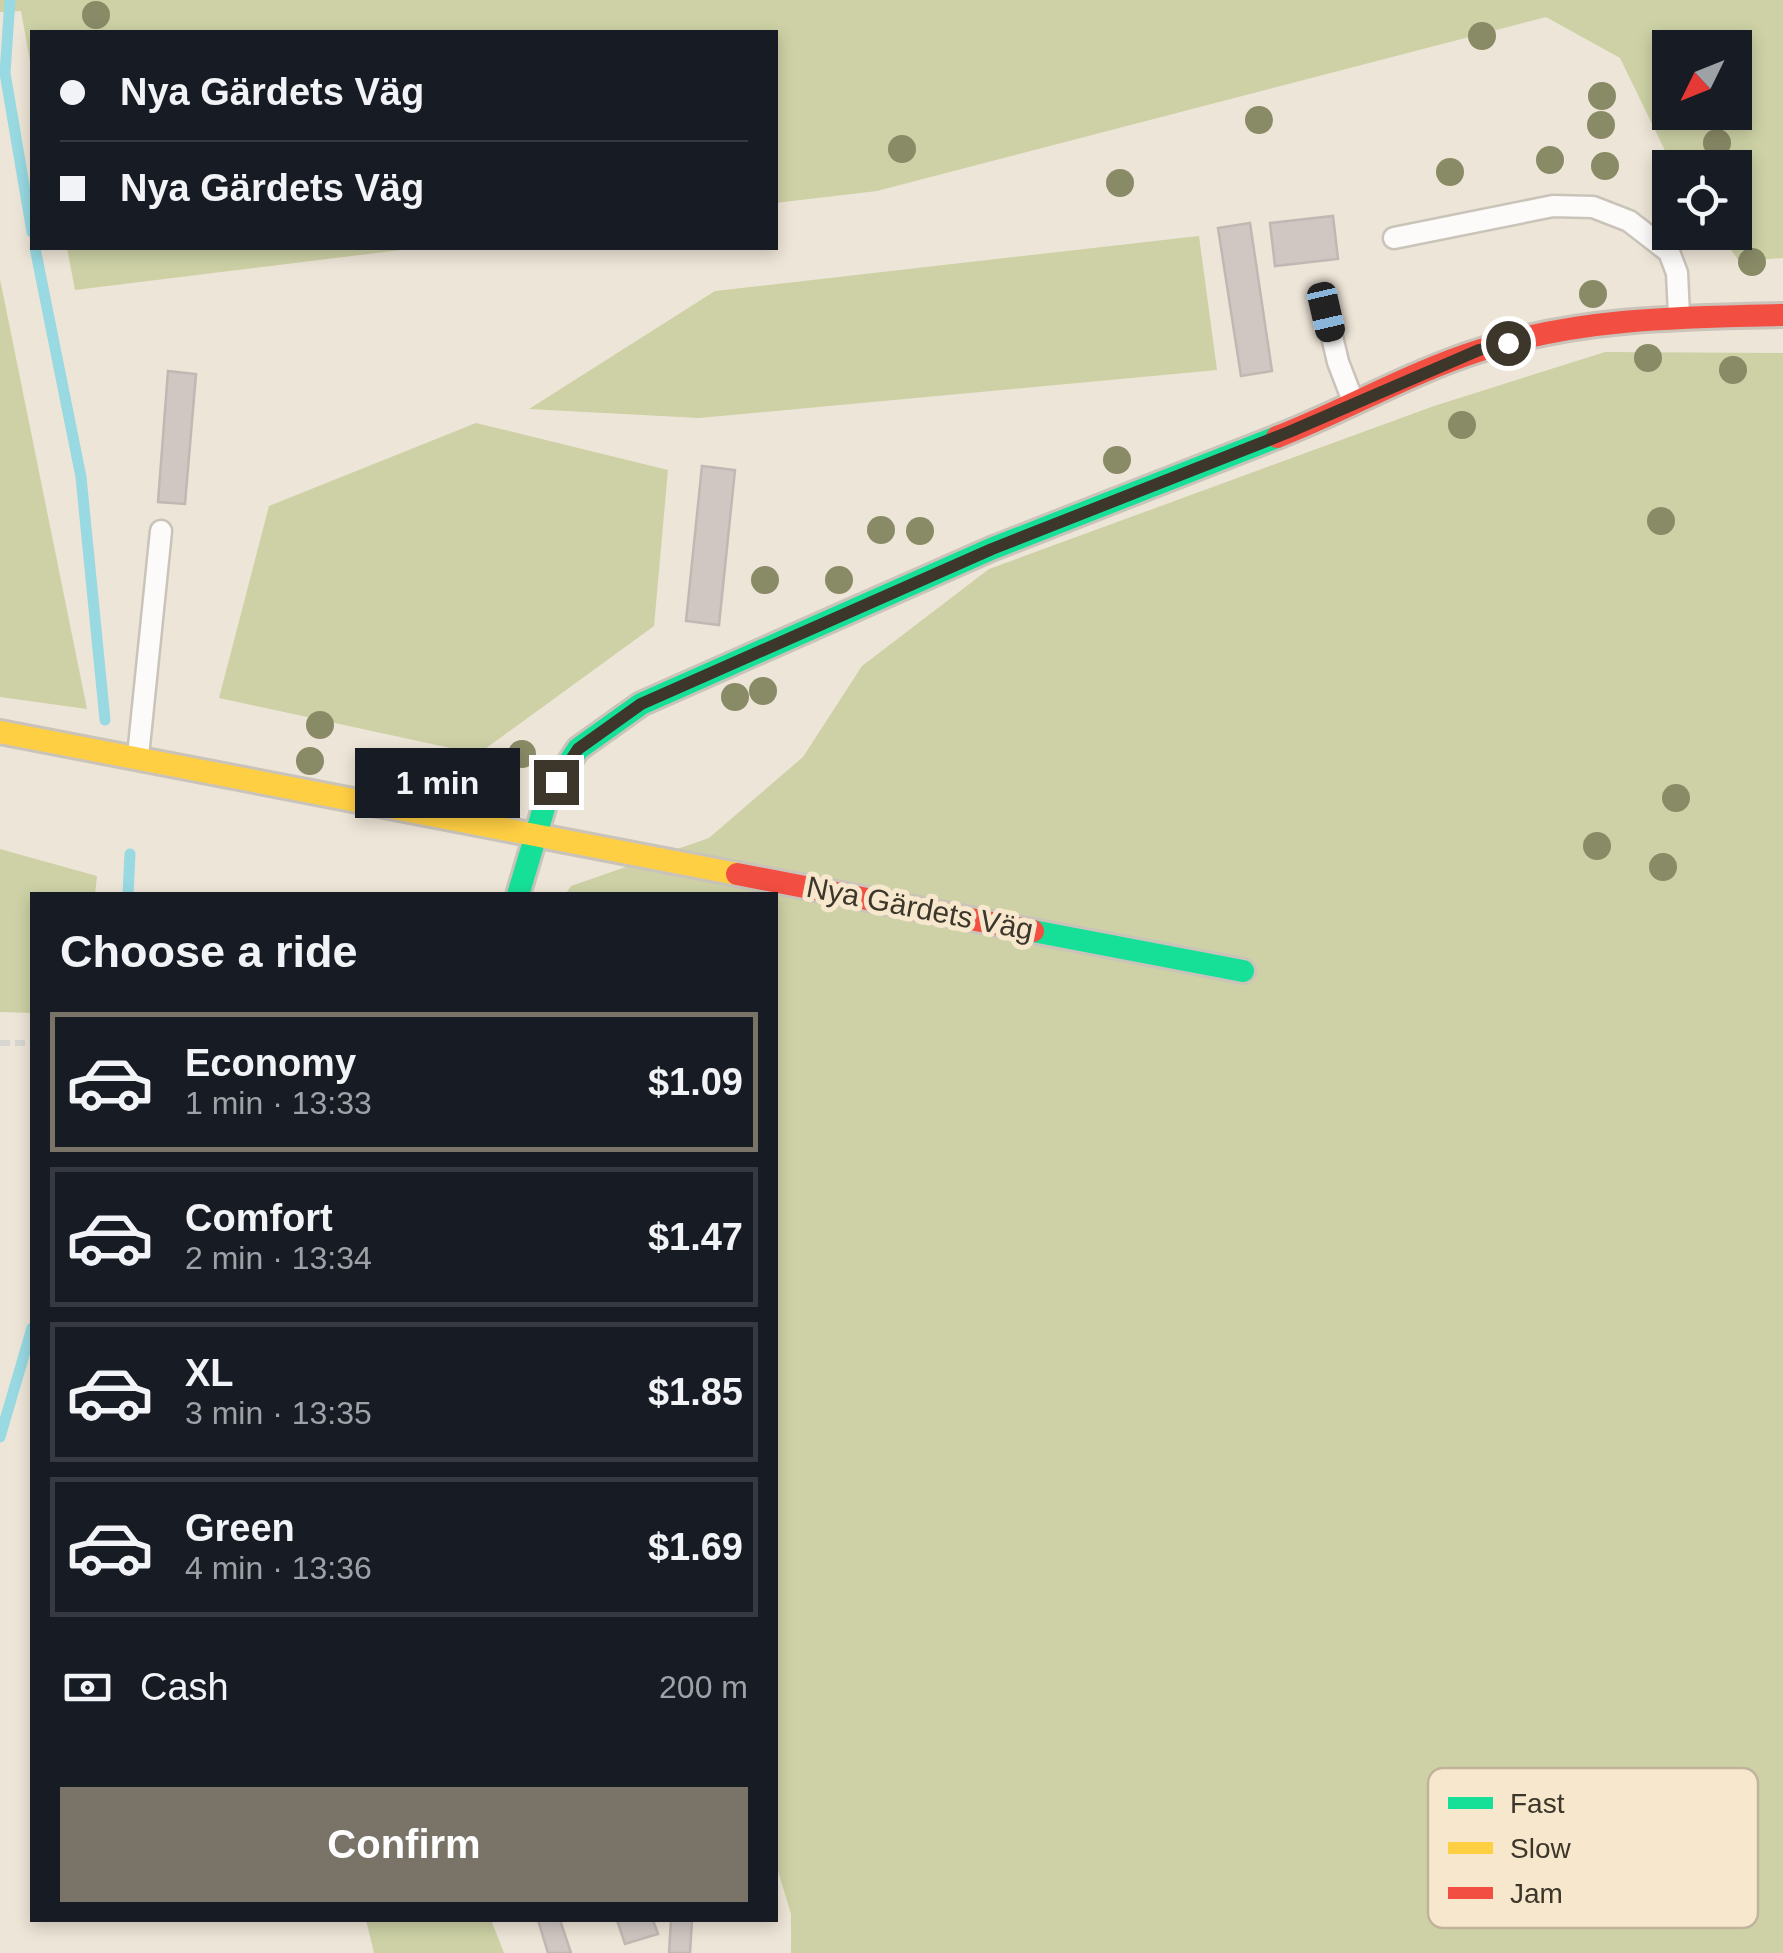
<!DOCTYPE html>
<html lang="en">
<head>
<meta charset="utf-8">
<style>
  :root { --surface:#171b24; --page:#242831; --text:#f1f3f6; --muted:#9ea1a6; --line:#363941; --accent:#7a7367 }
  body { margin:0; font-family:Arial,sans-serif; background:var(--page); color:var(--text); height:100vh; display:flex; flex-direction:column; font-size:38px; white-space:nowrap }
  * { box-sizing:border-box; margin:0 }
  p { font-size:32px; color:var(--muted) }
  .icon { flex:none; width:55px; height:55px; fill:none; stroke:currentColor; stroke-width:2; stroke-linecap:round; stroke-linejoin:round }
  .map { position:relative; flex:1; overflow:hidden }
  .details { position:absolute; left:30px; top:892px; width:748px; height:1030px; display:flex; flex-direction:column; background:var(--surface); border-radius:0px; box-shadow:0 5px 15px #0003 }
  .details>* { flex:none }
  .top-card { position:absolute; left:30px; top:30px; width:748px; height:220px; border-radius:0px; box-shadow:0 5px 15px #0003; display:grid; align-content:center; height:220px; padding:0 30px; background:var(--surface) }
  .needle { width:65px; rotate:227deg }
  .buttons { position:absolute; left:1652px; top:30px; display:grid; gap:20px }
  .buttons a { display:grid; place-items:center; width:100px; height:100px; border-radius:0px; background:var(--surface); box-shadow:0 5px 15px #0003; font-size:50px }
  .end { position:absolute; width:45px; height:45px; margin:-22px; border:12px solid #3c362b; background:#fff; box-shadow:0 0 0 5px #fff }
  .from { border-radius:50% }
  .bubble { position:absolute; height:70px; border-radius:0px; background:var(--surface); box-shadow:0 5px 15px #0003; font-size:32px; font-weight:700; line-height:70px; text-align:center }
  .car { position:absolute; width:30px; height:60px; margin:-30px -15px; border-radius:12px; box-shadow:0 0 8px 2px #0007; background:linear-gradient(#222 24%,#8ab4d8 0 40%,#222 0 76%,#8ab4d8 0 86%,#222 0) }
  .top-card b { display:flex; align-items:center; gap:35px; height:95px; font-size:38px }
  .top-card b+b { border-top:2px solid var(--line) }
  .top-card i { width:25px; height:25px; background:var(--text) }
  ul { padding:0; list-style:none }
  li { display:flex; align-items:center; gap:30px; height:140px; margin:0 20px 15px; padding:0 10px; border:5px solid var(--line); border-radius:0px }
  li div { flex:1 }
  li b { display:block; font-size:38px }
  li em { font-style:normal; font-weight:700 }
  li.selected { border-color:var(--accent) }
  li>.icon { width:90px; height:90px; stroke-width:1.5 }
  h2 { padding:0 30px; font-size:45px; line-height:120px }
  .pay { display:flex; align-items:center; gap:25px; height:110px; padding:0 30px; font-size:38px }
  .pay p { margin-inline-start:auto }
  .action { display:flex; gap:20px; margin-top:auto; padding:20px 30px }
  .action a { flex:1; height:115px; border-radius:0px; background:var(--accent); color:#fff; font-size:40px; font-weight:700; line-height:115px; text-align:center }
  .map>svg:first-child { display:block }
  .green { fill:#cdd1a5; fill-rule:evenodd }
  .lines { fill:none; stroke-linecap:round; stroke-linejoin:round }
  .stream { stroke:#98d9e2; stroke-width:11 }
  .building { fill:#d0c7c2; stroke:#c1b8b3; stroke-width:2.5 }
  .lane-casing { stroke:#cac3b9; stroke-width:25 }
  .fast-casing { stroke:#cac3b9; stroke-width:28 }
  .slow-casing { stroke:#cac3b9; stroke-width:28 }
  .jam-casing { stroke:#cac3b9; stroke-width:28 }
  .path { stroke:#d8d6d1; stroke-width:6; stroke-dasharray:10 5; stroke-linecap:butt }
  .lane { stroke:#fcfbf9; stroke-width:20 }
  .fast { stroke:#16e098; stroke-width:22 }
  .slow { stroke:#ffcf43; stroke-width:22 }
  .jam { stroke:#f24e42; stroke-width:22 }
  .tree { fill:#898a66 }
  .route { stroke:#3c362b; stroke-width:12 }
  .labels { text-anchor:middle; dominant-baseline:central; stroke-width:10; stroke-linejoin:round; paint-order:stroke }
  .street-label { font-size:30px; fill:#3c362b; stroke:#f7e8cd }
  .key { fill:#f7e8cd; stroke:#bfb39c; stroke-width:2.5 }
  .key-label { font-size:28px; fill:#3c362b }
</style>
</head>
<body>
<div class="map">
<svg width="1783" height="1953" viewBox="0 0 1783 1953">
  <rect width="100%" height="100%" fill="#ede5d7"/>
  <g class="green">
    <path d="M 0,0 L 1783,0 L 1783,258 L 1739,261 L 1719,233 L 1735,232 L 1735,168 L 1673,167 L 1620,58 L 1546,17 L 877,191 L 775,203 L 775,32 L 32,32 L 32,72 L 21,11 L 0,12 ZM 1670,48 L 1735,48 L 1735,112 L 1670,112 Z"/>
    <polygon points="1199,236 1217,370 699,418 529,409 715,291"/>
    <polygon points="67,248 417,248 75,290"/>
    <polygon points="0,279 87,709 0,697"/>
    <polygon points="1605,352 1783,353 1783,1953 791,1953 791,1914 775,1861 775,895 565,895 571,886 709,838 803,757 862,666 989,569 1434,406"/>
    <polygon points="476,423 668,470 654,626 478,754 219,698 269,506"/>
    <polygon points="0,849 97,876 95,895 32,895 32,1013 0,1012"/>
    <polygon points="366,1920 491,1920 504,1953 374,1953"/>
  </g>
  <g class="lines">
    <g class="stream">
      <polyline points="10,0 5,73 32,232"/>
      <polyline points="35,248 81,477 105,720"/>
      <polyline points="128,895 130,854"/>
      <polyline points="0,1437 32,1328"/>
    </g>
  </g>
  <g class="building">
    <polygon points="1333,216 1338,259 1275,266 1270,223"/>
    <polygon points="1250,223 1272,371 1241,376 1218,228"/>
    <polygon points="168,371 196,374 185,504 158,502"/>
    <polygon points="702,466 735,470 719,625 686,621"/>
    <polygon points="538,1920 560,1920 571,1953 548,1953"/>
    <polygon points="617,1920 653,1920 658,1934 625,1944"/>
    <polygon points="671,1920 692,1920 690,1953 669,1953"/>
  </g>
  <g class="lines">
    <g class="lane-casing">
      <g id="lane">
        <polyline points="1394,238 1553,206 1593,207 1629,221 1669,252 1677,273 1679,315"/>
        <polyline points="1326,311 1338,362 1353,401"/>
        <polyline points="138,756 161,531"/>
      </g>
    </g>
    <g class="fast-casing">
      <g id="fast">
        <polyline points="518,895 546,801 556,782 578,749 641,704 991,549 1277,437"/>
        <polyline points="1033,931 1243,971"/>
      </g>
    </g>
    <g class="slow-casing">
      <polyline id="slow" points="0,732 737,874"/>
    </g>
    <g class="jam-casing">
      <g id="jam">
        <path d="M 1277,437 C 1346,410 1411,372 1481,350 C 1578,318 1682,317 1783,315"/>
        <polyline points="737,874 1033,931"/>
      </g>
    </g>
    <polyline class="path" points="0,1043 32,1043"/>
    <use href="#lane" class="lane"/>
    <use href="#fast" class="fast"/>
    <use href="#slow" class="slow"/>
    <use href="#jam" class="jam"/>
  </g>
  <g class="tree">
    <circle cx="96" cy="15" r="14"/>
    <circle cx="1482" cy="36" r="14"/>
    <circle cx="1602" cy="96" r="14"/>
    <circle cx="1259" cy="120" r="14"/>
    <circle cx="1601" cy="125" r="14"/>
    <circle cx="1717" cy="143" r="14"/>
    <circle cx="902" cy="149" r="14"/>
    <circle cx="1550" cy="160" r="14"/>
    <circle cx="1605" cy="166" r="14"/>
    <circle cx="1450" cy="172" r="14"/>
    <circle cx="1120" cy="183" r="14"/>
    <circle cx="1752" cy="262" r="14"/>
    <circle cx="1593" cy="294" r="14"/>
    <circle cx="1648" cy="358" r="14"/>
    <circle cx="1733" cy="370" r="14"/>
    <circle cx="1462" cy="425" r="14"/>
    <circle cx="1117" cy="460" r="14"/>
    <circle cx="1661" cy="521" r="14"/>
    <circle cx="881" cy="530" r="14"/>
    <circle cx="920" cy="531" r="14"/>
    <circle cx="765" cy="580" r="14"/>
    <circle cx="839" cy="580" r="14"/>
    <circle cx="763" cy="691" r="14"/>
    <circle cx="735" cy="697" r="14"/>
    <circle cx="320" cy="725" r="14"/>
    <circle cx="522" cy="754" r="14"/>
    <circle cx="310" cy="761" r="14"/>
    <circle cx="418" cy="782" r="14"/>
    <circle cx="1676" cy="798" r="14"/>
    <circle cx="1597" cy="846" r="14"/>
    <circle cx="1663" cy="867" r="14"/>
  </g>
  <g class="lines">
    <polyline class="route" points="556,782 578,749 641,704 992,549 1289,432 1479,350 1508,343"/>
  </g>
  <g class="labels">
    <g class="street-label">
      <text transform="translate(920 908) rotate(11)">Nya Gärdets Väg</text>
    </g>
  </g>
  <rect x="1428" y="1768" width="330" height="160" rx="15" class="key"/>
  <rect x="1448" y="1797" width="45" height="12" fill="#16e098"/>
  <rect x="1448" y="1842" width="45" height="12" fill="#ffcf43"/>
  <rect x="1448" y="1887" width="45" height="12" fill="#f24e42"/>
  <g class="key-label">
    <text x="1510" y="1813">Fast</text>
    <text x="1510" y="1858">Slow</text>
    <text x="1510" y="1903">Jam</text>
  </g>
</svg>
<div class="buttons">
<a><svg class="needle" viewBox="-14 -14 28 28"><path d="M0-13l5 13h-10z" fill="#e53935"/><path d="M0 13l5-13h-10z" fill="#9ea1a6"/></svg></a>
<a><svg class="icon" aria-label="locate" viewBox="0 0 24 24"><circle cx="12" cy="12" r="6"/><path d="M12 2v4M12 18v4M2 12h4M18 12h4"/></svg></a>
</div>
<i class="end from" style="left:1508px;top:343px"></i>
<i class="end" style="left:556px;top:782px"></i>
<div class="bubble" style="left:355px;top:748px;width:165px">1 min</div>
<i class="car" style="left:1326px;top:312px;rotate:167deg"></i>
<div class="top-card">
<b><i class="from"></i>Nya Gärdets Väg</b>
<b><i></i>Nya Gärdets Väg</b>
</div>
<section class="details">
<h2>Choose a ride</h2>
<ul>
<li class="selected"><svg class="icon" aria-label="car" viewBox="0 0 24 24"><path d="M5 17H2v-5l4-1 3-4h7l3 4 3 1v5h-3M9 17h6M6 11h13"/><circle cx="7" cy="17" r="2"/><circle cx="17" cy="17" r="2"/></svg><div><b>Economy</b><p>1 min · 13:33</p></div><em>$1.09</em></li>
<li><svg class="icon" aria-label="car" viewBox="0 0 24 24"><path d="M5 17H2v-5l4-1 3-4h7l3 4 3 1v5h-3M9 17h6M6 11h13"/><circle cx="7" cy="17" r="2"/><circle cx="17" cy="17" r="2"/></svg><div><b>Comfort</b><p>2 min · 13:34</p></div><em>$1.47</em></li>
<li><svg class="icon" aria-label="car" viewBox="0 0 24 24"><path d="M5 17H2v-5l4-1 3-4h7l3 4 3 1v5h-3M9 17h6M6 11h13"/><circle cx="7" cy="17" r="2"/><circle cx="17" cy="17" r="2"/></svg><div><b>XL</b><p>3 min · 13:35</p></div><em>$1.85</em></li>
<li><svg class="icon" aria-label="car" viewBox="0 0 24 24"><path d="M5 17H2v-5l4-1 3-4h7l3 4 3 1v5h-3M9 17h6M6 11h13"/><circle cx="7" cy="17" r="2"/><circle cx="17" cy="17" r="2"/></svg><div><b>Green</b><p>4 min · 13:36</p></div><em>$1.69</em></li>
</ul>
<div class="pay"><svg class="icon" aria-label="cash" viewBox="0 0 24 24"><path d="M3 7h18v10H3z"/><circle cx="12" cy="12" r="2"/></svg>Cash<p>200 m</p></div>
<div class="action"><a>Confirm</a></div>
</section>
</div>
</body>
</html>
